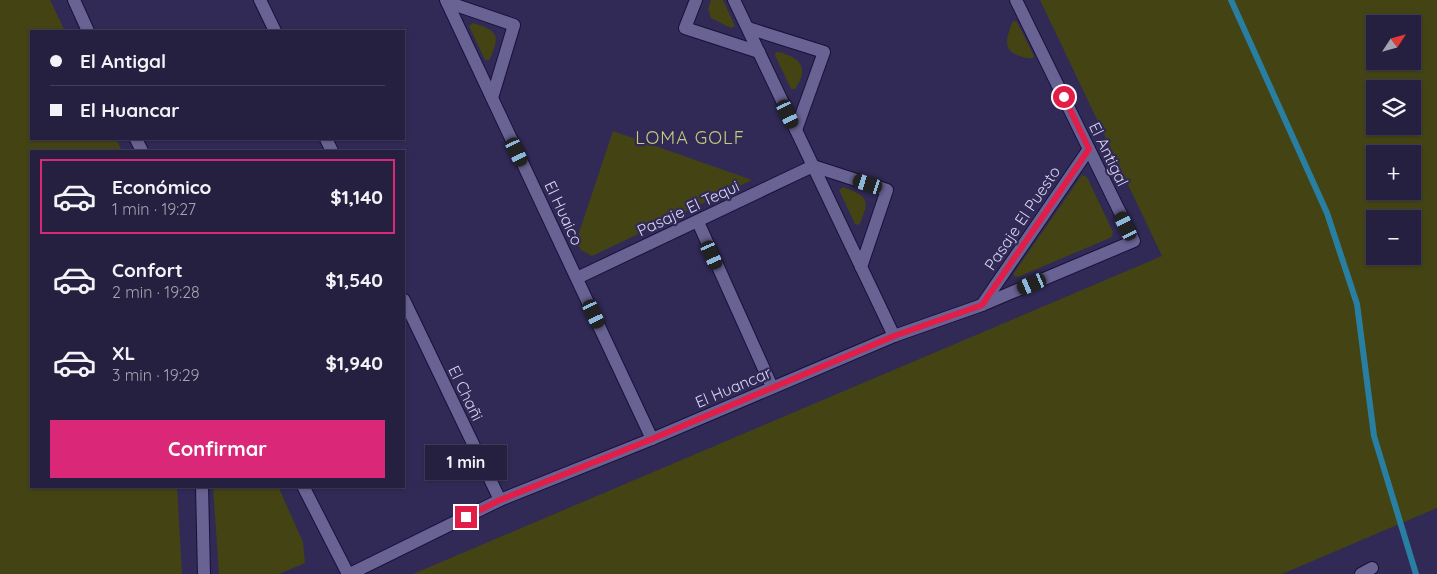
<!DOCTYPE html>
<html lang="es">
<head>
<meta charset="utf-8">
<style>
  :root { --surface:#252040; --page:#312d4b; --text:#f1f3f6; --muted:#a3a3b1; --line:#423e59; --accent:#db2777 }
  body { margin:0; font-family:Quicksand,sans-serif; background:var(--page); color:var(--text); height:100vh; display:flex; flex-direction:column; font-size:19px; white-space:nowrap }
  * { box-sizing:border-box; margin:0 }
  p { font-size:16px; color:var(--muted) }
  .icon { flex:none; width:28px; height:28px; fill:none; stroke:currentColor; stroke-width:2; stroke-linecap:round; stroke-linejoin:round }
  .map { position:relative; flex:1; overflow:hidden }
  .side { position:absolute; left:30px; top:150px; width:375px; height:338px; display:flex; flex-direction:column; background:var(--surface); border-radius:0px; box-shadow:0 1px 4px #0004,0 0 0 1px var(--line) }
  .side>* { flex:none }
  .guide { position:absolute; left:30px; top:30px; width:375px; height:110px; border-radius:0px; box-shadow:0 1px 4px #0004,0 0 0 1px var(--line); display:grid; align-content:center; height:110px; padding:0 20px; background:var(--surface) }
  .needle { width:32px; rotate:54deg }
  .buttons { position:absolute; left:1366px; top:15px; display:grid; gap:10px }
  .buttons a { display:grid; place-items:center; width:55px; height:55px; border-radius:0px; background:var(--surface); box-shadow:0 1px 4px #0004,0 0 0 1px var(--line); font-size:25px }
  .end { position:absolute; width:22px; height:22px; margin:-11px; border:6px solid #e11d48; background:#fff; box-shadow:0 0 0 2px #fff }
  .from { border-radius:50% }
  .bubble { position:absolute; height:35px; border-radius:0px; background:var(--surface); box-shadow:0 1px 4px #0004,0 0 0 1px var(--line); font-size:16px; font-weight:700; line-height:35px; text-align:center }
  .car { position:absolute; width:15px; height:30px; margin:-15px -8px; border-radius:6px; box-shadow:0 0 4px 1px #0007; background:linear-gradient(#222 24%,#8ab4d8 0 40%,#222 0 76%,#8ab4d8 0 86%,#222 0) }
  .guide b { display:flex; align-items:center; gap:18px; height:48px; font-size:19px }
  .guide b+b { border-top:1px solid var(--line) }
  .guide i { width:12px; height:12px; background:var(--text) }
  ul { padding:9px 0 0; list-style:none }
  li { display:flex; align-items:center; gap:15px; height:75px; margin:0 10px 8px; padding:0 10px; border:2px solid transparent; border-radius:0px }
  li div { flex:1 }
  li b { display:block; font-size:19px }
  li em { font-style:normal; font-weight:700 }
  li.active { border-color:var(--accent) }
  li>.icon { width:45px; height:45px; stroke-width:1.5 }
  .primary-button { display:flex; gap:10px; margin-top:auto; padding:10px 20px }
  .primary-button a { flex:1; height:58px; border-radius:0px; background:var(--accent); color:#fff; font-size:20px; font-weight:700; line-height:58px; text-align:center }
  .map>svg:first-child { display:block }
  .green { fill:#434314; fill-rule:evenodd }
  .lines { fill:none; stroke-linecap:round; stroke-linejoin:round }
  .stream { stroke:#297fa2; stroke-width:6 }
  .minor-casing { stroke:#1a103a; stroke-width:14 }
  .tertiary-casing { stroke:#1a103a; stroke-width:14 }
  .minor { stroke:#696394; stroke-width:12 }
  .tertiary { stroke:#696394; stroke-width:12 }
  .route { stroke:#e11d48; stroke-width:6 }
  .labels { text-anchor:middle; dominant-baseline:central; stroke-width:4.5; stroke-linejoin:round; paint-order:stroke }
  .street-label { font-size:16px; fill:#d9d7f3; stroke:#312a56 }
  .neighbourhood-label { font-size:18px; letter-spacing:1px; fill:#c7c97b; stroke:#312a56 }
</style>
</head>
<body>
<div class="map">
<svg width="1437" height="574" viewBox="0 0 1437 574">
  <rect width="100%" height="100%" fill="#312a56"/>
  <g class="green">
    <polygon points="0,0 50,0 65,31 31,31 31,139 116,139 122,151 31,151 31,486 177,486 182,574 0,574"/>
    <polygon points="711,0 723,0 735,26 731,28 711,18 708,9"/>
    <path d="M 1040,0 L 1437,0 L 1437,508 L 1282,574 L 413,574 L 1162,256 ZM 1375,24 L 1412,24 L 1412,61 L 1375,61 ZM 1375,89 L 1412,89 L 1412,126 L 1375,126 ZM 1375,154 L 1412,154 L 1412,191 L 1375,191 ZM 1375,219 L 1412,219 L 1412,256 L 1375,256 Z"/>
    <path d="M 1014,21 L 1017,22 L 1034,56 L 1033,58 C 1027,59 1022,57 1017,55 C 1001,49 1008,35 1012,23 Z"/>
    <path d="M 473,23 C 484,27 500,30 495,45 C 493,51 492,56 489,60 L 485,60 L 469,26 Z"/>
    <path d="M 776,52 C 781,52 784,53 788,55 C 806,62 805,75 795,89 L 791,89 L 775,55 Z"/>
    <polygon points="613,131 752,180 592,256 581,250 576,242"/>
    <polygon points="1082,175 1087,177 1113,232 1112,237 1018,277 1014,276 1014,273"/>
    <path d="M 843,187 C 854,192 870,195 865,210 C 863,215 862,220 859,225 L 855,224 L 839,190 Z"/>
    <polygon points="213,486 278,486 303,542 305,563 279,574 219,574"/>
  </g>
  <g class="lines">
    <polyline class="stream" points="1231,0 1327,213 1357,304 1374,436 1416,574"/>
    <g class="minor-casing">
      <g id="minor">
        <polyline points="260,0 275,31"/>
        <polyline points="446,0 652,439"/>
        <polyline points="696,0 685,28 759,52"/>
        <polyline points="734,0 894,336"/>
        <polyline points="447,2 514,25 492,98"/>
        <polyline points="748,28 824,52 796,130"/>
        <polyline points="326,139 332,151"/>
        <polyline points="698,222 772,387"/>
        <polyline points="577,278 813,166 887,190 861,267"/>
        <polyline points="404,300 500,500"/>
        <polyline points="982,305 1089,149"/>
        <polyline points="303,486 348,574"/>
        <polyline points="350,574 500,500 652,439 894,336 982,305 1134,241 1016,0"/>
        <polyline points="1361,574 1372,568"/>
      </g>
    </g>
    <g class="tertiary-casing">
      <g id="tertiary">
        <polyline points="74,0 88,31"/>
        <polyline points="136,139 142,151"/>
        <polyline points="202,486 204,574"/>
      </g>
    </g>
    <use href="#minor" class="minor"/>
    <use href="#tertiary" class="tertiary"/>
  </g>
  <g class="lines">
    <polyline class="route" points="466,517 500,500 652,439 894,336 982,305 1089,149 1064,97"/>
  </g>
  <g class="labels">
    <g class="street-label">
      <text transform="translate(1109 154) rotate(64)">El Antigal</text>
      <text transform="translate(688 208) rotate(-25)">Pasaje El Tequi</text>
      <text transform="translate(564 213) rotate(65)">El Huaico</text>
      <text transform="translate(1022 218) rotate(-56)">Pasaje El Puesto</text>
      <text transform="translate(733 387) rotate(-23)">El Huancar</text>
      <text transform="translate(466 393) rotate(64)">El Chañi</text>
    </g>
    <g class="neighbourhood-label">
      <text x="690" y="137">LOMA GOLF</text>
    </g>
  </g>
</svg>
<div class="buttons">
<a><svg class="needle" viewBox="-14 -14 28 28"><path d="M0-13l5 13h-10z" fill="#e53935"/><path d="M0 13l5-13h-10z" fill="#a3a3b1"/></svg></a>
<a><svg class="icon" aria-label="layers" viewBox="0 0 24 24"><path d="M12 4l9 5-9 5-9-5zM3 14l9 5 9-5"/></svg></a>
<a>+</a>
<a>−</a>
</div>
<i class="end from" style="left:1064px;top:97px"></i>
<i class="end" style="left:466px;top:517px"></i>
<div class="bubble" style="left:425px;top:445px;width:82px">1 min</div>
<i class="car" style="left:788px;top:114px;rotate:155deg"></i>
<i class="car" style="left:517px;top:152px;rotate:155deg"></i>
<i class="car" style="left:868px;top:184px;rotate:288deg"></i>
<i class="car" style="left:1126px;top:226px;rotate:334deg"></i>
<i class="car" style="left:712px;top:255px;rotate:156deg"></i>
<i class="car" style="left:1032px;top:284px;rotate:247deg"></i>
<i class="car" style="left:594px;top:314px;rotate:155deg"></i>
<div class="guide">
<b><i class="from"></i>El Antigal</b>
<b><i></i>El Huancar</b>
</div>
<section class="side">
<ul>
<li class="active"><svg class="icon" aria-label="car" viewBox="0 0 24 24"><path d="M5 17H2v-5l4-1 3-4h7l3 4 3 1v5h-3M9 17h6M6 11h13"/><circle cx="7" cy="17" r="2"/><circle cx="17" cy="17" r="2"/></svg><div><b>Económico</b><p>1 min · 19:27</p></div><em>$1,140</em></li>
<li><svg class="icon" aria-label="car" viewBox="0 0 24 24"><path d="M5 17H2v-5l4-1 3-4h7l3 4 3 1v5h-3M9 17h6M6 11h13"/><circle cx="7" cy="17" r="2"/><circle cx="17" cy="17" r="2"/></svg><div><b>Confort</b><p>2 min · 19:28</p></div><em>$1,540</em></li>
<li><svg class="icon" aria-label="car" viewBox="0 0 24 24"><path d="M5 17H2v-5l4-1 3-4h7l3 4 3 1v5h-3M9 17h6M6 11h13"/><circle cx="7" cy="17" r="2"/><circle cx="17" cy="17" r="2"/></svg><div><b>XL</b><p>3 min · 19:29</p></div><em>$1,940</em></li>
</ul>
<div class="primary-button"><a>Confirmar</a></div>
</section>
</div>
</body>
</html>
